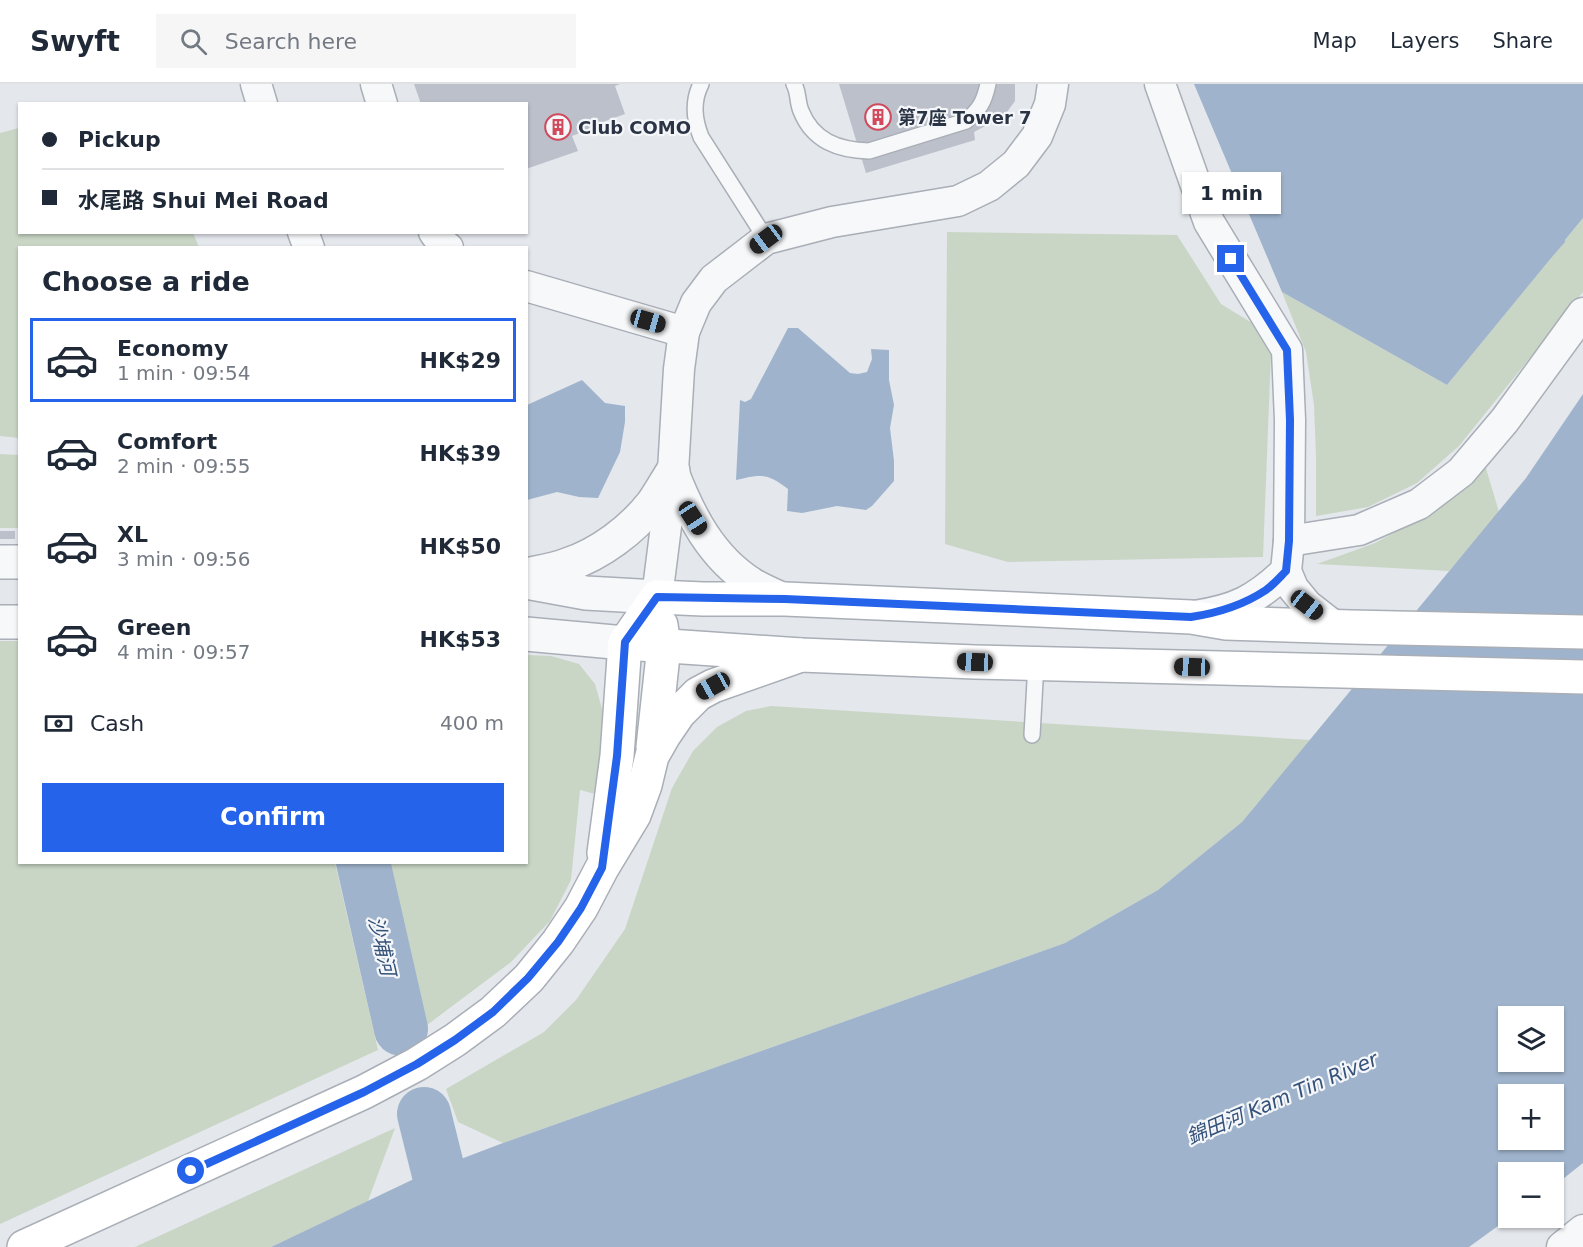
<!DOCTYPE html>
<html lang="en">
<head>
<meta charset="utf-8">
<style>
  :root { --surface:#fff; --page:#f6f6f7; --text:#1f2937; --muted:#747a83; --line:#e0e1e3; --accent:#2563eb }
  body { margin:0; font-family:"DejaVu Sans","Noto Sans TC",sans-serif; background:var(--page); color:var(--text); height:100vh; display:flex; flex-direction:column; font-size:22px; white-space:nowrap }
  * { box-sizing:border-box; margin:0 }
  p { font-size:20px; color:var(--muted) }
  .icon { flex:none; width:33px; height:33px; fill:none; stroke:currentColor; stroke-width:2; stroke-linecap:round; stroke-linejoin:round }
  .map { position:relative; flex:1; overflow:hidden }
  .drawer { position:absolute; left:18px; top:162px; width:510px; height:618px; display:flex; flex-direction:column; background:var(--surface); border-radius:0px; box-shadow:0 2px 4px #0004 }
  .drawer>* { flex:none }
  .top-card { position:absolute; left:18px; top:18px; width:510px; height:132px; border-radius:0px; box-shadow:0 2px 4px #0004; display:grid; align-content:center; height:132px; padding:0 24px; background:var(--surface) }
  .controls { position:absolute; left:1498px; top:922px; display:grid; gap:12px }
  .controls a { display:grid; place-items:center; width:66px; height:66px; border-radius:0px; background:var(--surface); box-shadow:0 2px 4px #0004; font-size:30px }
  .end { position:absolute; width:27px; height:27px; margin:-14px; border:8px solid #2563eb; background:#fff; box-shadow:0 0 0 3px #fff }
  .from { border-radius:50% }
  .bubble { position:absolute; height:42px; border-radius:0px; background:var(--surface); box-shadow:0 2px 4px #0004; font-size:20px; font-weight:800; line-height:42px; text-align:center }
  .car { position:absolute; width:18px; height:36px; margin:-18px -9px; border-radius:8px; box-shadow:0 0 4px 2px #0007; background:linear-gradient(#222 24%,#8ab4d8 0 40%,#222 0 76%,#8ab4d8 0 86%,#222 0) }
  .top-card b { display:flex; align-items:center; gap:21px; height:57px; font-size:22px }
  .top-card b+b { border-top:2px solid var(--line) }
  .top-card i { width:15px; height:15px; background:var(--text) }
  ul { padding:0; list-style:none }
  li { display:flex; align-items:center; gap:18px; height:84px; margin:0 12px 9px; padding:0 12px; border:3px solid transparent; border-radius:0px }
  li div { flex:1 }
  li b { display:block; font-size:22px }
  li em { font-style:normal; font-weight:800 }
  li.on { border-color:var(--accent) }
  li>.icon { width:54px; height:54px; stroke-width:1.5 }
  h2 { padding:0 24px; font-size:27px; line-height:72px }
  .pay { display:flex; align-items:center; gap:15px; height:66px; padding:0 24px; font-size:22px }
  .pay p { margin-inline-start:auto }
  .button { display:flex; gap:12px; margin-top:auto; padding:12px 24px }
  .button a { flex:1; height:69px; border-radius:0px; background:var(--accent); color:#fff; font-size:24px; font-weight:800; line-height:69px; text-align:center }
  header { display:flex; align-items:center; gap:36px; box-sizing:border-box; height:84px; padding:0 30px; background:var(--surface); border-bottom:2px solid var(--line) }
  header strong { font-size:28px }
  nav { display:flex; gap:33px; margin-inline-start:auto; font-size:21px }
  .search { width:420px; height:54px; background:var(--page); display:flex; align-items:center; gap:15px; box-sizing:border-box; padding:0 21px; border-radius:0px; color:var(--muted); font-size:22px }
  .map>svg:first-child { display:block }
  .green { fill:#c9d6c5 }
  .water { fill:#9fb4cc; fill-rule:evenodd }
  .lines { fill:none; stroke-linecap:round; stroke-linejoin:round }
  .river { stroke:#9fb4cc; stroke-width:54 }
  .building { fill:#bbc0ca }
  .service-casing { stroke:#a9aeb7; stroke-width:18 }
  .minor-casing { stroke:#a9aeb7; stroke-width:33 }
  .tertiary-casing { stroke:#a9aeb7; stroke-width:36 }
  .secondary-casing { stroke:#a9aeb7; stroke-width:36 }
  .service { stroke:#f7f8fa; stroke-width:15 }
  .minor { stroke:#f7f8fa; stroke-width:30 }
  .tertiary { stroke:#f7f8fa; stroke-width:33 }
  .secondary { stroke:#fff; stroke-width:33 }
  .route { stroke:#2563eb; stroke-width:8 }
  .labels { text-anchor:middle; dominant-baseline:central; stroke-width:4.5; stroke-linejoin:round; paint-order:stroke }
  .poi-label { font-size:18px; font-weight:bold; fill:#2b3445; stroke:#f4f6f9; text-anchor:start }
  .water-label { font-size:20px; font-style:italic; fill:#34527a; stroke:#f4f6f9 }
</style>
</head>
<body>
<header>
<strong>Swyft</strong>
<div class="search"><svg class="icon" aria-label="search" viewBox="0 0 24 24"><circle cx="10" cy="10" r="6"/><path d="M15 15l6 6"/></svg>Search here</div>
<nav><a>Map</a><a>Layers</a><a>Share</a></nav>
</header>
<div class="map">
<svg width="1583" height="1163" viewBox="0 0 1583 1163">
  <rect width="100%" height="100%" fill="#e4e7ec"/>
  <g class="green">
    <polygon points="19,44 20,148 193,149 199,163 20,164 19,354 0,352 0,49"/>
    <polygon points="1583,134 1583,208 1459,362 1417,399 1368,423 1316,432 1316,372 1314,321 1306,268 1282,208 1447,301"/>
    <polygon points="947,148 1177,151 1221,220 1257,242 1271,268 1263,473 1008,478 945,460"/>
    <polygon points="0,370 19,371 19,444 0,444"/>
    <polygon points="1485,381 1499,428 1449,487 1317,480 1375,459 1436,426"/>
    <polygon points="0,557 19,557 20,778 335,779 378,966 0,1140"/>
    <polygon points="527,571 551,572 579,580 595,600 604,632 599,711 580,706 571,796 550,837 511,878 427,941 390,779 526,778"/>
    <polygon points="771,622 1310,656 1242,738 1158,806 1065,859 503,1059 458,1038 446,1005 544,948 576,916 625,845 672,704 693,667 717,643 746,627"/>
    <polygon points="395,1044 368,1117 271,1163 135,1163"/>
  </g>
  <g class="water">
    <polygon points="1194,0 1583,0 1583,134 1565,156 1565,158 1551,174 1447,301 1282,208"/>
    <path d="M 788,244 L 798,244 L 850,289 L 858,290 L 867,288 L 872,275 L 871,265 L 889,266 L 889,296 L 894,321 L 890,344 L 894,377 L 894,397 L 872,422 L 866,426 L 837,422 L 802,429 L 787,427 L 788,405 C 767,389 761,390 736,396 L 740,316 L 745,318 L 751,315 Z"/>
    <polygon points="582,296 605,319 625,322 625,338 620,368 598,414 579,413 557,408 527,416 527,321"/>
    <path d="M 1583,310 L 1583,1079 L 1554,1102 L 1554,1089 L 1509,1089 L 1509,1134 L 1469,1163 L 271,1163 L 437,1084 L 503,1059 L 1065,859 L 1158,806 L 1242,738 L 1526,394 ZM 1509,933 L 1554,933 L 1554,978 L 1509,978 ZM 1509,1011 L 1554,1011 L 1554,1056 L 1509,1056 Z"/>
  </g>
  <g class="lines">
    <g class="river">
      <polyline points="363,778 401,945"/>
      <polyline points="424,1030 457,1163"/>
    </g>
  </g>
  <g class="building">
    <polygon points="414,0 620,0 615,2 625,30 597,40 595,35 588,38 590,45 572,52 578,67 526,85 526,20 421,20"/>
    <polygon points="839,0 1015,0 1015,17 1004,32 974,48 975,56 866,89"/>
    <rect x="0" y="447" width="15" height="8"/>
  </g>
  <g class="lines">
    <g class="service-casing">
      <g id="service">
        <path d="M 701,0 C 692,18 694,35 701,53 L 766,155"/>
        <path d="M 794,0 C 799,9 797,18 801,27 C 813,57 838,66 869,67 L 966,37 C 980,25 984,18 988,0"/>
        <polyline points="1032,651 1036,579"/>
      </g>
    </g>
    <g class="minor-casing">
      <g id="minor">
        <polyline points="256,0 262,20"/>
        <polyline points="376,0 382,20"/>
        <polyline points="1160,0 1209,138 1287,266 1290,336 1289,457 1286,487 1293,504 1307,521 1334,542"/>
        <polyline points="303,148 309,164"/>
        <polyline points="434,148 442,159 448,164"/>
        <polyline points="526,202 684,248"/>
        <path d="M 673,387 C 690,431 711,473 752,499 C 762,505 774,510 785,515"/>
        <polyline points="1289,457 1359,446 1419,420 1461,388 1505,336 1583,229"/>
        <polyline points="657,513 673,387 679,285 684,248 696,219 714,195 766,155 832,138 958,117 989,102 1016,80 1037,52 1050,20 1053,0"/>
        <path d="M 1194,532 C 1235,526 1256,516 1286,487"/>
        <polyline points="1562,1163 1583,1146"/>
      </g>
    </g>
    <g class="tertiary-casing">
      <g id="tertiary">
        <polyline points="0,478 20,478"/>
        <path d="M 526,491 C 540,488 554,486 567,481 C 600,470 632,446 653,419 C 660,409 666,398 673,387"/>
        <polyline points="526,498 586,509 657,513"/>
        <polyline points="0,538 20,538"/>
        <polyline points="526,550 625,559"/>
      </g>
    </g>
    <g class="secondary-casing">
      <g id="secondary">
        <polyline points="657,513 703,515 785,515 1016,525 1191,533 1226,539 1351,543 1583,548"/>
        <polyline points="625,559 801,571 975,578 1583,593"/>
        <polyline points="653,663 664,562 661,541"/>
        <polyline points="604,769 617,672 625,559 657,513"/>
        <polyline points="24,1163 364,1008 417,980 455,956 493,928 529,894 558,858 581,824 602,784 634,731 645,701 652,672 664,651 679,629 698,610 713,602 801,571"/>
      </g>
    </g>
    <use href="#service" class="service"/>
    <use href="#minor" class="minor"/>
    <use href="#tertiary" class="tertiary"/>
    <use href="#secondary" class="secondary"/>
  </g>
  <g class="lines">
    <path class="route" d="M 191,1087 L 364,1008 L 417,980 L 455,956 L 493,928 L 528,894 L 558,858 L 581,824 L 602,784 L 617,672 L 625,558 L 657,513 L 785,515 L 1191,533 C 1218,529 1242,522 1266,506 C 1273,501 1280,493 1286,487 L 1289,457 L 1290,336 L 1287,266 L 1231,175"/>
  </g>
  <defs>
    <g id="building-ring" transform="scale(1.35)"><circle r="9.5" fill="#f4f6f9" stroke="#d1495b" stroke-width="1.5"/><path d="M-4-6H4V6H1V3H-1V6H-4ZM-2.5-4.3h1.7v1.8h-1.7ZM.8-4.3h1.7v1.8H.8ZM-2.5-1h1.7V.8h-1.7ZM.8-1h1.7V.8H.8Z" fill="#d1495b"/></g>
  </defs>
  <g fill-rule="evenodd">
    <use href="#building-ring" x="878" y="33"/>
    <use href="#building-ring" x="558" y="43"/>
  </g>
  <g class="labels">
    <g class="poi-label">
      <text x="898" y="33">第7座 Tower 7</text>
      <text x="578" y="43">Club COMO</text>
    </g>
    <g class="water-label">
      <text transform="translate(382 862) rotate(77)">沙埔河</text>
      <text transform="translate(1282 1014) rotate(-23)">錦田河 Kam Tin River</text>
    </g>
  </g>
</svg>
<div class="controls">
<a><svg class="icon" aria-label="layers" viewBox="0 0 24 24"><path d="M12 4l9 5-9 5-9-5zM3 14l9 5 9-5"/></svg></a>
<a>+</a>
<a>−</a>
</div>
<i class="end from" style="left:191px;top:1087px"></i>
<i class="end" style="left:1231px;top:175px"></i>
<div class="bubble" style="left:1182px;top:88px;width:99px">1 min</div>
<i class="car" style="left:766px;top:155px;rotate:233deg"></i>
<i class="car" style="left:648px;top:237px;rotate:106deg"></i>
<i class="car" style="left:693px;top:434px;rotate:147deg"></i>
<i class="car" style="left:1307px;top:521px;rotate:128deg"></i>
<i class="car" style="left:975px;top:578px;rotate:272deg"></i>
<i class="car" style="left:1192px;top:583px;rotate:272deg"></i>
<i class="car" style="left:713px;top:602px;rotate:241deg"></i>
<div class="top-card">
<b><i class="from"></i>Pickup</b>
<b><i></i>水尾路 Shui Mei Road</b>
</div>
<section class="drawer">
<h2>Choose a ride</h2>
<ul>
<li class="on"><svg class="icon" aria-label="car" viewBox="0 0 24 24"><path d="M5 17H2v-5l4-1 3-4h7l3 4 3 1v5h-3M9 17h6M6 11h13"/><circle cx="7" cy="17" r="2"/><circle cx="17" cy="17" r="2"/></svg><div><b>Economy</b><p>1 min · 09:54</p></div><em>HK$29</em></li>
<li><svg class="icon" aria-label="car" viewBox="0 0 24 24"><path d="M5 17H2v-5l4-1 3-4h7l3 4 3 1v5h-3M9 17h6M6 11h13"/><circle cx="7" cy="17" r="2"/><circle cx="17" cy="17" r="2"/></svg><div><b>Comfort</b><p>2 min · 09:55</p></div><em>HK$39</em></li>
<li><svg class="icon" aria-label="car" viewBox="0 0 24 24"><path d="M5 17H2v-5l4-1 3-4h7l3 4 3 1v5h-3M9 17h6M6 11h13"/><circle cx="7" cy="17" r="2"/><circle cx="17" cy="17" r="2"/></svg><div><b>XL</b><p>3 min · 09:56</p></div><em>HK$50</em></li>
<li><svg class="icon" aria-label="car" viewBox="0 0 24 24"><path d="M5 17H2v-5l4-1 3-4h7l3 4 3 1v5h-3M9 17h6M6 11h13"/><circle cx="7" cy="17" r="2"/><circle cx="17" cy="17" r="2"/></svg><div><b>Green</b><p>4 min · 09:57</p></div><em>HK$53</em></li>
</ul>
<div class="pay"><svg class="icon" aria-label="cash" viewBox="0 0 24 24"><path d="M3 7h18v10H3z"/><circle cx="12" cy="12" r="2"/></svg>Cash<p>400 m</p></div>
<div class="button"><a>Confirm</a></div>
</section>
</div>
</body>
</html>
